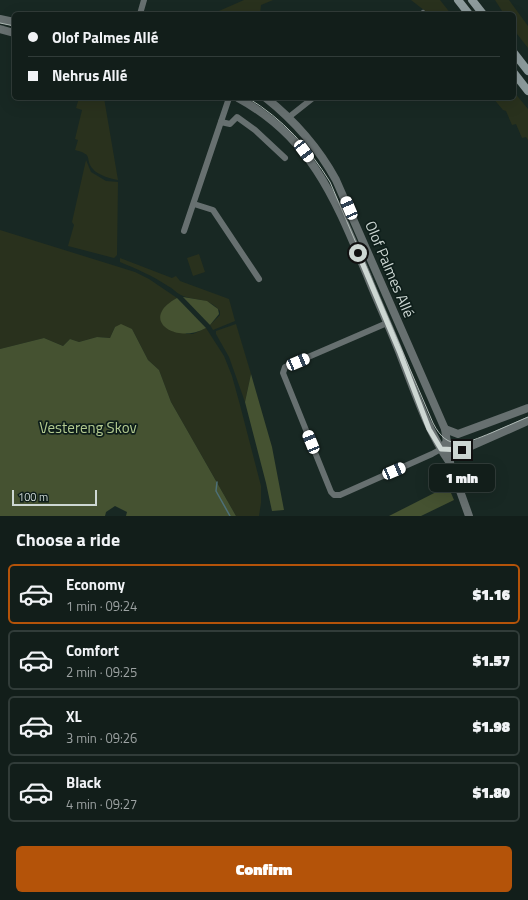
<!DOCTYPE html>
<html lang="en">
<head>
<meta charset="utf-8">
<style>
  :root { --surface:#121e1a; --page:#1b2723; --text:#f1f3f6; --muted:#9ca2a2; --line:#313c39; --accent:#b45309 }
  body { margin:0; font-family:"Titillium Web",sans-serif; background:var(--page); color:var(--text); height:100vh; display:flex; flex-direction:column; font-size:15px; white-space:nowrap }
  * { box-sizing:border-box; margin:0 }
  p { font-size:13px; color:var(--muted) }
  .icon { flex:none; width:22px; height:22px; fill:none; stroke:currentColor; stroke-width:2; stroke-linecap:round; stroke-linejoin:round }
  .map { position:relative; height:516px; overflow:hidden }
  .sheet { display:flex; flex-direction:column; background:var(--surface); flex:1 }
  .sheet>* { flex:none }
  .guide { position:absolute; left:12px; top:12px; width:504px; height:88px; border-radius:6px; box-shadow:0 4px 16px #0002,0 0 0 1px var(--line); display:grid; align-content:center; height:88px; padding:0 16px; background:var(--surface) }
  .scale { position:absolute; left:12px; bottom:10px; width:85px; box-sizing:border-box; padding-left:4px; border:2px solid #cdd7d3; border-top:0; font-size:11px; line-height:14px; white-space:nowrap; color:#cdd7d3; -webkit-text-stroke:3px #0e1e1a; paint-order:stroke }
  .end { position:absolute; width:18px; height:18px; margin:-9px; border:5px solid #cdd7d3; background:#111; box-shadow:0 0 0 2px #111 }
  .from { border-radius:50% }
  .bubble { position:absolute; height:28px; border-radius:6px; background:var(--surface); box-shadow:0 4px 16px #0002,0 0 0 1px var(--line); font-size:13px; font-weight:800; line-height:28px; text-align:center }
  .car { position:absolute; width:12px; height:24px; margin:-12px -6px; border-radius:5px; box-shadow:0 0 3px 1px #0007; background:linear-gradient(#fff 24%,#345 0 40%,#fff 0 76%,#345 0 86%,#fff 0) }
  .guide b { display:flex; align-items:center; gap:14px; height:38px; font-size:15px }
  .guide b+b { border-top:1px solid var(--line) }
  .guide i { width:10px; height:10px; background:var(--text) }
  ul { padding:0; list-style:none }
  li { display:flex; align-items:center; gap:12px; height:60px; margin:0 8px 6px; padding:0 8px; border:2px solid var(--line); border-radius:6px }
  li div { flex:1 }
  li b { display:block; font-size:15px }
  li em { font-style:normal; font-weight:800 }
  li.on { border-color:var(--accent) }
  li>.icon { width:36px; height:36px; stroke-width:1.5 }
  h2 { padding:0 16px; font-size:18px; line-height:48px }
  .button { display:flex; gap:8px; margin-top:auto; padding:8px 16px }
  .button a { flex:1; height:46px; border-radius:6px; background:var(--accent); color:#fff; font-size:16px; font-weight:800; line-height:46px; text-align:center }
  .map>svg:first-child { display:block }
  .green { fill:#29311d }
  .forest { fill:#455231 }
  .lines { fill:none; stroke-linecap:round; stroke-linejoin:round }
  .stream { stroke:#4e7078; stroke-width:1.5 }
  .minor { stroke:#677070; stroke-width:6 }
  .tertiary { stroke:#677070; stroke-width:8 }
  .secondary { stroke:#8d9b9c; stroke-width:8 }
  .tram { stroke:#b0bbb7; stroke-width:1 }
  .route { stroke:#cdd7d3; stroke-width:5 }
  .labels { text-anchor:middle; dominant-baseline:central; stroke-width:3.5; stroke-linejoin:round; paint-order:stroke }
  .street-label { font-size:15px; fill:#cdd7d3; stroke:#0e1e1a }
  .park-label { font-size:15px; fill:#b3ca90; stroke:#0e1e1a }
</style>
</head>
<body>
<div class="map">
<svg width="528" height="516" viewBox="0 0 528 516">
  <rect width="100%" height="100%" fill="#182823"/>
  <g class="green">
    <polygon points="244,0 273,0 261,5 260,14 242,14 240,12 234,14 212,14"/>
    <polygon points="411,0 440,0 451,14 429,14"/>
    <polygon points="495,0 509,0 528,26 528,48 514,30 514,14 504,14"/>
    <polygon points="514,92 528,109 528,140 526,137 522,138 516,124 512,125 506,111 503,110 493,98 514,98"/>
    <path d="M 79,98 L 104,98 L 118,180 C 112,179 97,175 93,169 C 84,159 95,155 75,150 L 78,140 L 75,139 L 82,110 L 76,108 Z"/>
    <polygon points="86,160 91,172 106,181 118,182 117,255 114,258 68,246 74,225 72,222"/>
    <polygon points="0,230 135,272 149,279 177,298 172,301 186,334 193,334 206,328 224,356 232,376 240,405 261,486 261,503 259,516 236,516 171,402 159,370 148,360 132,329 115,327 110,338 97,337 79,342 70,339 63,346 44,338 0,349"/>
    <polygon points="199,254 205,272 193,276 187,258"/>
    <path d="M 120,258 L 172,278 L 176,276 L 180,281 L 229,299 L 235,321 L 213,330 L 210,325 L 220,315 L 220,311 C 207,296 195,302 181,295 C 176,293 173,288 168,286 C 153,276 137,269 120,262 Z"/>
    <polygon points="236,324 251,374 245,402 229,357 216,334 216,331"/>
  </g>
  <g class="forest">
    <polygon points="183,297 207,301 218,309 219,314 210,325"/>
    <path d="M 177,298 L 206,328 C 175,345 138,319 177,298 Z"/>
    <polygon points="121,324 132,329 148,360 159,370 171,402 236,516 126,516 127,512 115,506 106,512 105,516 0,516 0,349 44,338 63,346 70,339 79,342 97,337 110,338 115,327"/>
    <polygon points="251,374 272,447 284,510 272,511 266,483 245,402"/>
    <polygon points="448,486 454,500 421,516 389,516"/>
  </g>
  <g class="lines">
    <polyline class="stream" points="217,482 216,491 230,516"/>
    <g class="minor">
      <polyline points="140,14 144,0"/>
      <polyline points="422,14 423,13"/>
      <polyline points="289,117 313,98"/>
      <polyline points="221,122 230,124 237,117 255,130 285,158"/>
      <polyline points="194,204 213,210 259,279"/>
      <polyline points="184,231 229,98"/>
      <polyline points="387,323 285,367 283,373 331,492 334,495 340,495 432,454 441,449 447,439"/>
    </g>
    <g class="tertiary">
      <polyline points="0,19 14,22"/>
      <polyline points="0,29 14,33"/>
      <path d="M 238,98 C 312,138 336,201 367,275 C 378,303 391,330 402,359 C 416,395 428,431 450,463"/>
      <path d="M 266,98 C 295,121 318,147 336,180 L 445,429 L 458,434 L 528,408"/>
      <polyline points="445,429 450,463 469,516"/>
      <polyline points="441,449 462,450 528,421"/>
    </g>
    <g class="secondary">
      <polyline points="458,0 469,14"/>
      <polyline points="472,0 483,14"/>
      <polyline points="514,53 528,71"/>
      <polyline points="514,73 528,91"/>
    </g>
    <g class="tram">
      <polyline points="0,23 14,26"/>
      <path d="M 248,98 C 283,119 309,148 330,182 L 433,423 C 448,453 466,443 491,433 C 503,428 516,422 528,417"/>
    </g>
  </g>
  <g class="lines">
    <polyline class="route" points="358,253 400,353 429,429 441,449 462,450"/>
  </g>
  <g class="labels">
    <g class="street-label">
      <text transform="translate(390 269) rotate(67)">Olof Palmes Allé</text>
    </g>
    <g class="park-label">
      <text x="88" y="427">Vestereng Skov</text>
    </g>
  </g>
</svg>
<div class="scale">100 m</div>
<i class="end from" style="left:358px;top:253px"></i>
<i class="end" style="left:462px;top:450px"></i>
<div class="bubble" style="left:429px;top:464px;width:66px">1 min</div>
<i class="car" style="left:304px;top:151px;rotate:143deg"></i>
<i class="car" style="left:349px;top:208px;rotate:337deg"></i>
<i class="car" style="left:298px;top:362px;rotate:67deg"></i>
<i class="car" style="left:311px;top:442px;rotate:338deg"></i>
<i class="car" style="left:394px;top:471px;rotate:67deg"></i>
<div class="guide">
<b><i class="from"></i>Olof Palmes Allé</b>
<b><i></i>Nehrus Allé</b>
</div>
</div>
<section class="sheet">
<h2>Choose a ride</h2>
<ul>
<li class="on"><svg class="icon" aria-label="car" viewBox="0 0 24 24"><path d="M5 17H2v-5l4-1 3-4h7l3 4 3 1v5h-3M9 17h6M6 11h13"/><circle cx="7" cy="17" r="2"/><circle cx="17" cy="17" r="2"/></svg><div><b>Economy</b><p>1 min · 09:24</p></div><em>$1.16</em></li>
<li><svg class="icon" aria-label="car" viewBox="0 0 24 24"><path d="M5 17H2v-5l4-1 3-4h7l3 4 3 1v5h-3M9 17h6M6 11h13"/><circle cx="7" cy="17" r="2"/><circle cx="17" cy="17" r="2"/></svg><div><b>Comfort</b><p>2 min · 09:25</p></div><em>$1.57</em></li>
<li><svg class="icon" aria-label="car" viewBox="0 0 24 24"><path d="M5 17H2v-5l4-1 3-4h7l3 4 3 1v5h-3M9 17h6M6 11h13"/><circle cx="7" cy="17" r="2"/><circle cx="17" cy="17" r="2"/></svg><div><b>XL</b><p>3 min · 09:26</p></div><em>$1.98</em></li>
<li><svg class="icon" aria-label="car" viewBox="0 0 24 24"><path d="M5 17H2v-5l4-1 3-4h7l3 4 3 1v5h-3M9 17h6M6 11h13"/><circle cx="7" cy="17" r="2"/><circle cx="17" cy="17" r="2"/></svg><div><b>Black</b><p>4 min · 09:27</p></div><em>$1.80</em></li>
</ul>
<div class="button"><a>Confirm</a></div>
</section>
</body>
</html>
